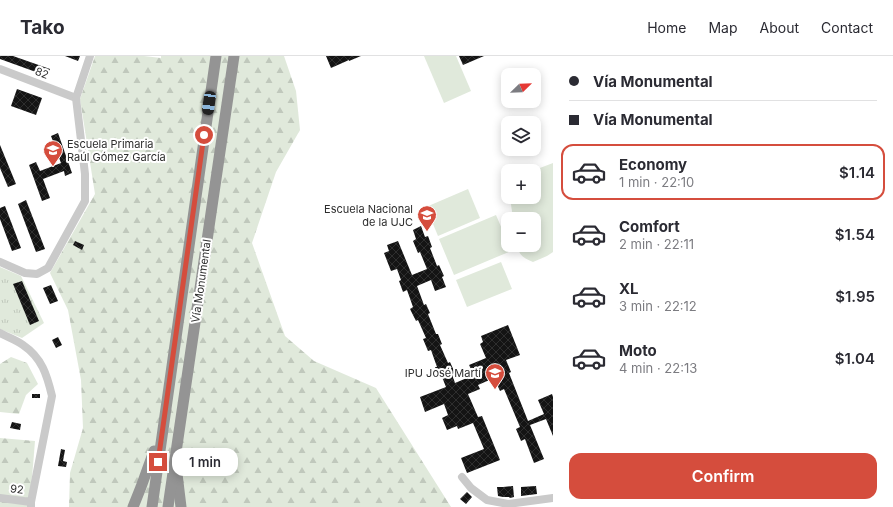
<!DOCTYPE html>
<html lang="en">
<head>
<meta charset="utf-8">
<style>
  :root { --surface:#fff; --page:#f7f7f7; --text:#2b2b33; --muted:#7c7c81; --line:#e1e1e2; --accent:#d54d3d }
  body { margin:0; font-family:Inter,sans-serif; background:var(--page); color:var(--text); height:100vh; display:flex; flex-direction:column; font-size:15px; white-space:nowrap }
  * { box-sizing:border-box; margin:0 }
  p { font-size:13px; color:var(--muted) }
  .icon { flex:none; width:22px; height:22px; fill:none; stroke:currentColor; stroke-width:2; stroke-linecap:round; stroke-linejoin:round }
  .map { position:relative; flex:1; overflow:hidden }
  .side { display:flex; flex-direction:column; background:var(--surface); width:340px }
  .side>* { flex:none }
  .top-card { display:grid; align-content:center; height:88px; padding:0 16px; background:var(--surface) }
  .needle { width:26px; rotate:67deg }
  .fabs { position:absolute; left:501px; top:12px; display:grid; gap:8px }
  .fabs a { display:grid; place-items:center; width:40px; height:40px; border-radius:8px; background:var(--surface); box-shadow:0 2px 10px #0003; font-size:20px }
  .end { position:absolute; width:18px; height:18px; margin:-9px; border:5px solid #d54d3d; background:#fff; box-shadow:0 0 0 2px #fff }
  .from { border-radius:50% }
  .bubble { position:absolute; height:28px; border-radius:12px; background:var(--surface); box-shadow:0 2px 10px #0003; font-size:13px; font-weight:600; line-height:28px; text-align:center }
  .car { position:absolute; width:12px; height:24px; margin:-12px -6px; border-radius:5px; box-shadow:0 0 3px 1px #0007; background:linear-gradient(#222 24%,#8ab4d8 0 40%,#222 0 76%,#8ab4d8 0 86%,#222 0) }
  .top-card b { display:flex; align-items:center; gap:14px; height:38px; font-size:15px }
  .top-card b+b { border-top:1px solid var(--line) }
  .top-card i { width:10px; height:10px; background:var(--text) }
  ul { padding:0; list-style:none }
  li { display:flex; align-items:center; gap:12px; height:56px; margin:0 8px 6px; padding:0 8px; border:2px solid transparent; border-radius:12px }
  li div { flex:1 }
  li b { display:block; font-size:15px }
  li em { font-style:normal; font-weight:600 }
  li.on { border-color:var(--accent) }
  li>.icon { width:36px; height:36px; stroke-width:1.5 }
  .cta { display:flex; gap:8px; margin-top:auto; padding:8px 16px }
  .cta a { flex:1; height:46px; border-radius:12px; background:var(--accent); color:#fff; font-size:16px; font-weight:600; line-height:46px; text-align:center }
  header { display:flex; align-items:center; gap:24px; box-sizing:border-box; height:56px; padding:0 20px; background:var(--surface); border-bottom:1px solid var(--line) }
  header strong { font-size:19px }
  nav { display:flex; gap:22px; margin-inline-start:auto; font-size:14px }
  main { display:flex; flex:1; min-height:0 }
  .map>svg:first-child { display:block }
  .grass { fill:url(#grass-tufts) }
  .forest { fill:url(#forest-firs) }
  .garden { fill:#e0e9db }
  .building { fill:url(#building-cross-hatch) }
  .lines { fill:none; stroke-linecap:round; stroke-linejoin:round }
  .minor { stroke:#cacaca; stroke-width:8 }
  .highway { stroke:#949494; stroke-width:11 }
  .route { stroke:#d54d3d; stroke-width:5 }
  .labels { text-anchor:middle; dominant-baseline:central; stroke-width:4; stroke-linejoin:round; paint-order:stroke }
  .street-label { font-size:11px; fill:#2d2d2d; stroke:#fff }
  .poi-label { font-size:11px; fill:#2d2d2d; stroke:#fff; text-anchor:end }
</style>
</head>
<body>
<header>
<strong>Tako</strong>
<nav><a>Home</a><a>Map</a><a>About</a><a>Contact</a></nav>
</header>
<main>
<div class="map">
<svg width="553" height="451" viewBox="0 0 553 451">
  <defs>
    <pattern id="grass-tufts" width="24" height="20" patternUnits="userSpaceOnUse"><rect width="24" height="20" fill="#e0e9db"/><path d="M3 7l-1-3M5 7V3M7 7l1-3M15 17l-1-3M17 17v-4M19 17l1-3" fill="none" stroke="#c0c8bc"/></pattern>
    <pattern id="forest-firs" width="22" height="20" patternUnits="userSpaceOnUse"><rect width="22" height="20" fill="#e0e9db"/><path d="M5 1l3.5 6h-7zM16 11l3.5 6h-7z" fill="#c0c8bc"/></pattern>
    <pattern id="building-cross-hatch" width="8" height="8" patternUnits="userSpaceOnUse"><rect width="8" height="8" fill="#141414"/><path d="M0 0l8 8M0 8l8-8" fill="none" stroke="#2e2e2e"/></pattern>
  </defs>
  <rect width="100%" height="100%" fill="#fff"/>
  <polygon class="grass" points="0,211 21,220 44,267 22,282 0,273"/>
  <g class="forest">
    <polygon points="95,0 144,0 161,2 161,0 284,0 296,35 300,74 276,116 252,187 285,280 314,305 376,332 451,451 69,451 70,417 83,372 81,324 68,254 50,217 95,138 80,43"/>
    <polygon points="11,301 27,307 38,328 26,339 19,358 0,356 0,308"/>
    <polygon points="0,382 35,385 33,410 29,451 0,451"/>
  </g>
  <g class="garden">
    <polygon points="424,0 456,0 471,35 444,47"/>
    <path d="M 553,107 L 553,196 L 547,200 L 533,206 C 524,202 519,200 517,189 L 534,189 L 534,163 L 513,163 L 510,141 L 534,141 L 534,115 L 532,115 Z"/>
    <polygon points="468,133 480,162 438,180 426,151"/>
    <polygon points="496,159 508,187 508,189 509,189 511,195 454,219 439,183"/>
    <polygon points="501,206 512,233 467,251 456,224"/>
  </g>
  <g class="building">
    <polygon points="0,0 13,0 50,13 47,20 0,3"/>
    <polygon points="65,0 80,0 78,5"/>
    <polygon points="326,0 361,0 349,5 349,4 331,12"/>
    <polygon points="459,0 484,0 463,9"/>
    <polygon points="17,33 42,42 36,59 11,50"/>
    <polygon points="58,77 72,117 65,120 64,115 43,123 50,142 42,145 29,109 36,106 40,115 61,107 51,80"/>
    <polygon points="0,89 16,128 8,131 0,112"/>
    <polygon points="26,144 45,193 36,196 18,148"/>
    <polygon points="5,150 21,192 12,195 0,163 0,152"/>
    <polygon points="421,170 425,181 428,180 432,191 430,192 437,210 439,209 444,220 442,221 446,231 435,235 431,224 417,230 424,249 426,248 430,257 428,258 436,278 438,278 442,288 440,289 448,307 450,306 455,317 452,318 455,327 474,319 469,309 486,302 480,288 483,286 481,280 508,269 520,299 506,304 511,316 509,317 528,365 544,358 538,344 552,338 553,341 553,380 546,363 530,369 544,403 534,407 525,383 521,385 516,373 520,371 504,333 500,335 494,322 478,329 480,333 468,338 478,361 482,360 500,404 467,417 461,402 484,393 473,367 458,373 457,370 447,374 442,362 448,359 444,348 425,356 420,341 446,331 442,321 440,322 435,311 437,311 431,294 428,295 423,283 426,282 418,264 416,265 410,253 413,251 407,234 403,236 399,225 401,224 397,213 391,215 384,197 389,195 387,189 398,185 412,219 427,213 420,196 418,197 413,185 416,183 413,174"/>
    <polygon points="75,185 84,189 82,194 73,189"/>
    <polygon points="22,225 39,265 30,269 13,228"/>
    <polygon points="51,229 58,245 50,248 43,232"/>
    <polygon points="58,281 62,289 56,292 52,284"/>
    <rect x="32" y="338" width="8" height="4"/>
    <polygon points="12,366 21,368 20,374 10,372"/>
    <polygon points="61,393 65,394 63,405 67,406 66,411 58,410"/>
    <polygon points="513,430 514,441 510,442 509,441 503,441 498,440 497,431 503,431"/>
    <polygon points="536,430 537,438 521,440 521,431"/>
    <polygon points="467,436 472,441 466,448 460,443"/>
  </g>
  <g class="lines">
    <g class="minor">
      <polyline points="0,13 76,42"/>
      <polyline points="0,206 25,217 37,218 48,212 85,145 85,118 76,42 90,0"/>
      <path d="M 0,277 C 7,281 16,284 23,289 C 42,302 47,319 52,340 L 31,446 L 31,451"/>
      <polyline points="462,421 471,432 487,444 508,448 553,442"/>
      <polyline points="0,442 31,446"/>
    </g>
    <g class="highway">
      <polyline points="177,418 181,451"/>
      <polyline points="133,451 141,431 154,395"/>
      <polyline points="152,451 216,0"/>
      <polyline points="168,451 234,0"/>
    </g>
  </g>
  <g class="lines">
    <polyline class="route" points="158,406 204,79"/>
  </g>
  <defs>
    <g id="school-pin" transform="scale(1)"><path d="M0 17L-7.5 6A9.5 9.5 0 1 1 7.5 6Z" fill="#d54d3d" stroke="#fff"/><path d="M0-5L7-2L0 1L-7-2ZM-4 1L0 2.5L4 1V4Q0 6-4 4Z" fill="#fff"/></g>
  </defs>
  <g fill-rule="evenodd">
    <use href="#school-pin" x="53" y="94"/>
    <use href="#school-pin" x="427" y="159"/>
    <use href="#school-pin" x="495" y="317"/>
  </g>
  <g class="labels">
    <g class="street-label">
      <text transform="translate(42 17) rotate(21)">82</text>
      <text transform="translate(201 225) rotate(-82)">Vía Monumental</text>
      <text transform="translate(17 433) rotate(7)">92</text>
    </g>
    <g class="poi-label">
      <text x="67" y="88" text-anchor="start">Escuela Primaria<tspan x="67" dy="13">Raúl Gómez García</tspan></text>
      <text x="413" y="153">Escuela Nacional<tspan x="413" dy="13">de la UJC</tspan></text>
      <text x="481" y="317">IPU José Martí</text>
    </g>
  </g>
</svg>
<div class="fabs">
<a><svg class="needle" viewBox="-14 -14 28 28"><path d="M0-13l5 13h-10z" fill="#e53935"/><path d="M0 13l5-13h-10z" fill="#7c7c81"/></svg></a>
<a><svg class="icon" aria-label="layers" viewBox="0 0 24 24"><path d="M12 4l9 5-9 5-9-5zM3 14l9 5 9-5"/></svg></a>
<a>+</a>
<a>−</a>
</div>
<i class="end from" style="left:204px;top:79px"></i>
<i class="end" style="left:158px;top:406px"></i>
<div class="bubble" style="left:172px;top:392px;width:66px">1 min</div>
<i class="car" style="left:209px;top:47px;rotate:188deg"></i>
</div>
<section class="side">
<div class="top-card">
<b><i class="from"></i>Vía Monumental</b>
<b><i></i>Vía Monumental</b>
</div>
<ul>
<li class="on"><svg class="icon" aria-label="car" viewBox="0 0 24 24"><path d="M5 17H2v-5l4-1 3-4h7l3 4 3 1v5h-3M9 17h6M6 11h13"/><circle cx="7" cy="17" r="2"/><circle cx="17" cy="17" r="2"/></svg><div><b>Economy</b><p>1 min · 22:10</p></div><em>$1.14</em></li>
<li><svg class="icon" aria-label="car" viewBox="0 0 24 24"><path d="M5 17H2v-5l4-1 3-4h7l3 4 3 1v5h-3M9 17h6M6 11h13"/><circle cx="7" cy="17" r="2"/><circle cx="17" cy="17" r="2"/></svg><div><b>Comfort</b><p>2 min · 22:11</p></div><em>$1.54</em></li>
<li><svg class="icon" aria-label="car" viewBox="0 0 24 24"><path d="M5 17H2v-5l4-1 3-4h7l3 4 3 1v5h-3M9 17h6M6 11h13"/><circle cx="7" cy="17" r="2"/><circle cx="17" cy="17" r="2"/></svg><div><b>XL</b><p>3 min · 22:12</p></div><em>$1.95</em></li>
<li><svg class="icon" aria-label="car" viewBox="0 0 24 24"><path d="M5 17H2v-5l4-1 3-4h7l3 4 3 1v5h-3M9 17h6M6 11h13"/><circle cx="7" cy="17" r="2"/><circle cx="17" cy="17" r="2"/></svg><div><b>Moto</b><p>4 min · 22:13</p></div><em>$1.04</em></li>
</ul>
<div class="cta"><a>Confirm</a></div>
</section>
</main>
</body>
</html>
